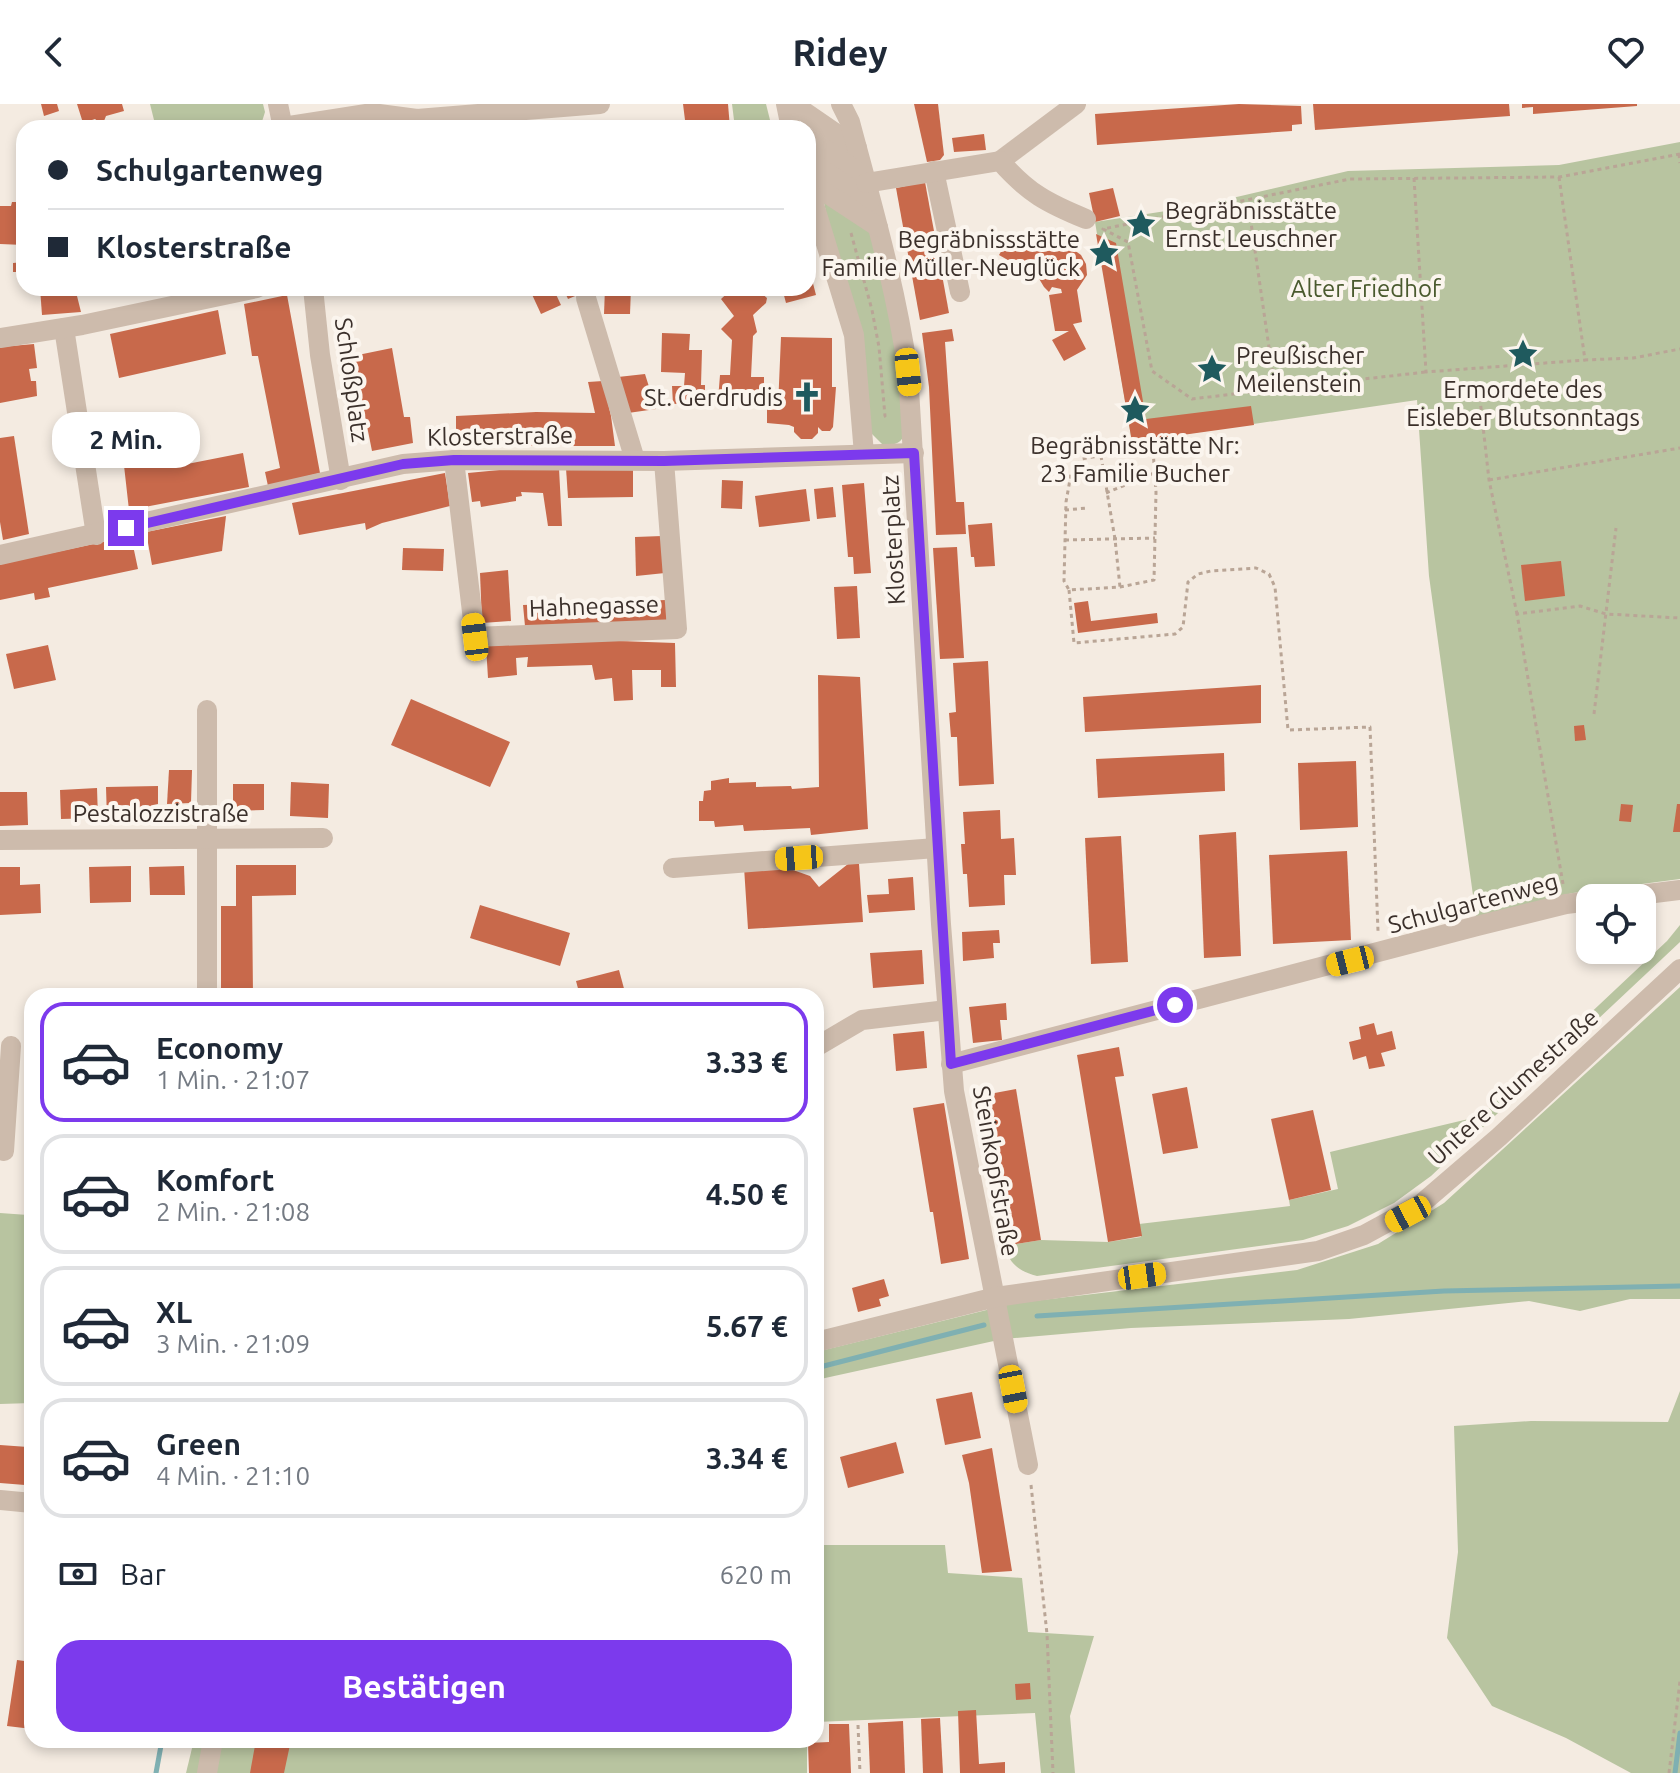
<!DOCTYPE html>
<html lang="de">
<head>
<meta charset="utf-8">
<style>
  :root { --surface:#fff; --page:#f6f6f7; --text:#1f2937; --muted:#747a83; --line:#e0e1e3; --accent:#7c3aed }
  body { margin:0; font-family:Ubuntu,sans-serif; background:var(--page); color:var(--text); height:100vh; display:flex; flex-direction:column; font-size:30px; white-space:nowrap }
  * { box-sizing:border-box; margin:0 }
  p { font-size:26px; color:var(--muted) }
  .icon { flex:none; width:44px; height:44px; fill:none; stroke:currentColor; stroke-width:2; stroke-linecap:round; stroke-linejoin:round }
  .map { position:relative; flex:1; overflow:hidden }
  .side { position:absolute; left:24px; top:884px; width:800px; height:760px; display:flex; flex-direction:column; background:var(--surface); border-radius:24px; box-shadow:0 4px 12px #0003 }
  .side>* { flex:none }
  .guide { position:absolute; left:16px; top:16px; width:800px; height:176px; border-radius:24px; box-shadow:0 4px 12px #0003; display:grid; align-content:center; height:176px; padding:0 32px; background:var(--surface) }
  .buttons { position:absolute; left:1576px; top:780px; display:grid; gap:16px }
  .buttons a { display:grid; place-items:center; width:80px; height:80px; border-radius:16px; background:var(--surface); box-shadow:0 4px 12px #0003; font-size:40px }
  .end { position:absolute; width:36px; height:36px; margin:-18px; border:10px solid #7c3aed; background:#fff; box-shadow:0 0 0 4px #fff }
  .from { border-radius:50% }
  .bubble { position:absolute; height:56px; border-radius:24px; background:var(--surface); box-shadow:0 4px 12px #0003; font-size:26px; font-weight:600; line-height:56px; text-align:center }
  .car { position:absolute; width:24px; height:48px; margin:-24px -12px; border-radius:10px; box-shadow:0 0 6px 2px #0007; background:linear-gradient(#f5c518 24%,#345 0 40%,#f5c518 0 76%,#345 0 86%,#f5c518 0) }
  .guide b { display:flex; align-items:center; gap:28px; height:76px; font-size:30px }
  .guide b+b { border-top:2px solid var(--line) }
  .guide i { width:20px; height:20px; background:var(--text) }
  ul { padding:14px 0 0; list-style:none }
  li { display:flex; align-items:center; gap:24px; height:120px; margin:0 16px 12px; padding:0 16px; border:4px solid var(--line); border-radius:24px }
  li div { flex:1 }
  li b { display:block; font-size:30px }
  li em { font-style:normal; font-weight:600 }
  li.selected { border-color:var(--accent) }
  li>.icon { width:72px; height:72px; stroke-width:1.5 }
  .pay { display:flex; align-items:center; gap:20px; height:88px; padding:0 32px; font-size:30px }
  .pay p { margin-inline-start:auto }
  .button { display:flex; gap:16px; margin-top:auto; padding:16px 32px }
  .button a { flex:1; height:92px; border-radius:24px; background:var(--accent); color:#fff; font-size:32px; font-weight:600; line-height:92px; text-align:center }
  header { display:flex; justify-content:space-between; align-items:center; height:104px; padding:0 32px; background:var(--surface); font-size:36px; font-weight:600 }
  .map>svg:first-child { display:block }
  .green { fill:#b8c4a0 }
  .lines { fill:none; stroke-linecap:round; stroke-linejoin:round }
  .stream { stroke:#7fb0b2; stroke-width:5 }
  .building { fill:#c8694b }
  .path { stroke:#b9a596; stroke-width:3; stroke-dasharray:4 4; stroke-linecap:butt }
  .minor { stroke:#cdbbac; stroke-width:20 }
  .route { stroke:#7c3aed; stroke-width:10 }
  .labels { text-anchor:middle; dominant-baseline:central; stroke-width:8; stroke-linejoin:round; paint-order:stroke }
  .poi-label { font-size:24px; fill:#3b302b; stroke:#fbf5ee; text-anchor:start }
  .park-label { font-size:24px; fill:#4a5a2e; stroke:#fbf5ee }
  .street-label { font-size:24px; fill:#3b302b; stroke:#fbf5ee }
</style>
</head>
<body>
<header><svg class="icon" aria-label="back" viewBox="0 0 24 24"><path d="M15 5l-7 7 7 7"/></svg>Ridey<svg class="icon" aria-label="heart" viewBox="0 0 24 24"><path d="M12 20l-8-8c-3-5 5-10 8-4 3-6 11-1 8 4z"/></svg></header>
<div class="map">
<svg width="1680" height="1669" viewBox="0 0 1680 1669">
  <rect width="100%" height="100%" fill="#f4ebe1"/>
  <g class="green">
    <polygon points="150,0 263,0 265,8 260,24 156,24"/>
    <polygon points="732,0 766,0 772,24 735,24"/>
    <polygon points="1680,38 1680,775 1573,789 1476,813 1429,472 1417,296 1132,338 1095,118 1198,102 1348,67 1559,61"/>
    <path d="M 823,94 L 871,127 C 879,159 913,309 903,333 C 899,342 889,341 882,340 L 872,330 Z"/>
    <path d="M 1680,821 L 1680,838 L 1431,1072 L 1394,1099 L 1348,1122 L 1303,1136 L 1037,1172 C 1018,1167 1011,1160 1003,1142 L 1041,1136 L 1108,1138 L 1141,1133 L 1139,1120 L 1290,1102 L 1289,1096 L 1338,1085 L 1330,1048 L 1481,1012 L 1667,837 Z"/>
    <polygon points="1680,883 1680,1195 1630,1195 1580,1207 1529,1197 1349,1215 1131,1224 1003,1235 816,1276 816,1248 1015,1199 1297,1166 1378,1140 1444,1099"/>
    <polygon points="0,1109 28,1111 32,1299 0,1300"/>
    <polygon points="1680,1287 1680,1669 1631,1669 1566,1634 1492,1602 1447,1534 1458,1448 1454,1322 1531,1317 1668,1318"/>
    <polygon points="816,1441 945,1441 948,1469 1022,1474 1028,1528 1094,1532 1070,1612 1075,1669 1041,1669 1035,1609 816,1618"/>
    <polygon points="194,1636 807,1636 807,1669 186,1669"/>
  </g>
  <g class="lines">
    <g class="stream">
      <polyline points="1037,1212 1444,1187 1680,1182"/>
      <polyline points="816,1264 984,1221"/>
      <polyline points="156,1669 162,1636"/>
      <polyline points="1675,1669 1680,1629"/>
    </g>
  </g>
  <g class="building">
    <polygon points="41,0 57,0 59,7 44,12"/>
    <polygon points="77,0 122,0 124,7 106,12 104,17 100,19 95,15 83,19"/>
    <polygon points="683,0 728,0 730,24 686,24"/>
    <polygon points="914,0 938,0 944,51 940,56 927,58"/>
    <polygon points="1239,0 1301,2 1302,20 1292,21 1292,27 1097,41 1095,10"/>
    <polygon points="1313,0 1509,0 1510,12 1315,26"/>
    <polygon points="1522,0 1637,0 1637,2 1533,10 1533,3 1522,4"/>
    <polygon points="984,30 986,46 954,48 952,34"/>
    <polygon points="925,78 949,209 920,216 896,84"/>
    <polygon points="1113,84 1120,112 1095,118 1089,89"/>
    <polygon points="12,98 24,98 24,141 0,140 0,102 11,102"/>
    <polygon points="1015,129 1048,147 1064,142 1070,143 1081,151 1086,160 1087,171 1077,186 1082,218 1073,220 1086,245 1064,257 1052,236 1069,227 1055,227 1049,191 1062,189 1061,185 1052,183 1049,188 1044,183 1038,173 1044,171 1044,162 1040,160 1034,171 999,151 1006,139 1010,141"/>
    <polygon points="808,130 816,156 808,158"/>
    <polygon points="1096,130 1116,139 1146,315 1251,302 1254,321 1132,338"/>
    <polygon points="24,158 24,168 13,168 13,159"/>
    <polygon points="808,160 816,191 786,199 782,184 808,184"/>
    <polygon points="40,184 75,184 81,208 42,211"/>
    <polygon points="529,184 553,184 561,201 541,210"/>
    <polygon points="563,184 594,184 568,195"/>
    <polygon points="605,184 631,184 630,210 604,210"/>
    <polygon points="733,184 755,184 767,194 766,199 753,211 757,228 753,232 751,273 764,273 764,296 718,296 720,271 730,271 732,236 721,225 734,212 721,195"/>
    <polygon points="287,191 320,369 268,382 265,368 280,364 258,252 252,252 244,200"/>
    <polygon points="218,206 226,250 119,274 110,230"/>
    <polygon points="952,225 954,237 945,238 956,398 964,398 966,430 936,431 929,283 922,229"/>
    <polygon points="662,229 690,230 689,246 702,246 701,281 705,281 705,299 673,300 672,282 684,282 685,269 661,268"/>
    <polygon points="781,233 832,234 832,283 836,283 833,323 830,327 822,327 818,323 818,329 812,335 801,335 794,328 794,323 789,321 767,319 767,303 778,303"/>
    <polygon points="34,240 37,264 29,265 31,277 36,277 37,292 0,299 0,243"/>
    <polygon points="392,244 404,313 410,313 413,339 372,347 353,252"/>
    <polygon points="645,270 656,305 628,309 618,273"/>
    <polygon points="603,277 611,312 615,342 496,342 496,337 456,339 456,312 536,308 595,309 588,278"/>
    <polygon points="150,311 157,361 177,362 243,349 249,383 129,406 119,317"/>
    <polygon points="14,332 29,430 3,436 0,418 0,334"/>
    <polygon points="519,364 559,364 562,422 548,422 543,389 521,388 522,392 516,393 516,397 481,403 480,397 472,398 468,369"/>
    <polygon points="566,364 633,364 633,393 568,394"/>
    <polygon points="445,369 450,402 382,419 366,426 365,419 299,431 292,399"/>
    <polygon points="722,376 743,377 742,405 721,404"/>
    <polygon points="864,379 871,469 854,470 853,453 848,453 842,381"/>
    <polygon points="833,383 836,413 817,415 814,385"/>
    <polygon points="806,385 810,417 759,423 755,392"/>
    <polygon points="226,412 222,447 152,461 146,428"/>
    <polygon points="992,419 995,462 975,463 974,453 971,453 968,421"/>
    <polygon points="131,432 138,465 48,484 50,493 35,496 34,489 0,496 0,460"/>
    <polygon points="662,432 665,469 636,472 635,433"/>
    <polygon points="957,443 964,554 940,555 933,444"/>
    <polygon points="403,444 444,445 443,467 402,466"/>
    <polygon points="1561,457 1565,492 1525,497 1521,461"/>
    <polygon points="508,466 511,517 482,519 480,469"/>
    <polygon points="857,482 860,534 837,535 834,483"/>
    <polygon points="666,496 667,519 525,522 523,501"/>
    <polygon points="1088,497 1091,517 1157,509 1158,519 1078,529 1074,499"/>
    <polygon points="591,536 675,539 676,583 661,583 661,566 632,566 633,596 614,597 612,574 595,576 592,561 527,563 528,553 516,554 517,571 488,574 486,542"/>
    <polygon points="48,541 56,576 14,585 6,550"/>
    <polygon points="988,557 994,680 959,682 957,633 951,633 949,609 956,608 953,559"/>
    <polygon points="818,571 860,573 868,725 811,731 810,724 744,727 743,721 715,723 714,717 699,717 699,697 703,697 704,687 711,686 711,677 729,674 729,679 756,678 756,683 791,682 792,685 819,683"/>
    <polygon points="1261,581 1261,619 1085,628 1083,593"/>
    <polygon points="411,595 510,638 490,683 391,641"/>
    <polygon points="1584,621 1586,636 1575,637 1574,622"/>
    <polygon points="1224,649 1225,687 1098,694 1096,655"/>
    <polygon points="1356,657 1358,723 1300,726 1298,659"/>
    <polygon points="169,666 192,666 191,699 167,700"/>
    <polygon points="291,678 329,680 328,714 290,712"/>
    <polygon points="233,680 264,680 264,706 233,707"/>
    <polygon points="158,682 158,700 153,701 152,715 107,716 106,683"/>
    <polygon points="97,684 98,714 61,715 60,686"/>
    <polygon points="0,688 27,688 28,721 0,722"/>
    <polygon points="1621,700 1633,701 1631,718 1619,717"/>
    <polygon points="1677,700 1680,700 1680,728 1673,728"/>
    <polygon points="1000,706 1001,735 1014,734 1016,771 1004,771 1005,801 969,803 967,770 963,770 961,740 965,740 963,708"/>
    <polygon points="1236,728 1241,852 1204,854 1199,731"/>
    <polygon points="1121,732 1128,858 1091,860 1085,734"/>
    <polygon points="1347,747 1351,836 1273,840 1269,751"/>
    <polygon points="848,760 859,760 863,818 748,825 744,763 779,761 810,772 819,783"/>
    <polygon points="236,761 296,761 296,791 252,792 253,892 221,892 221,802 236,802"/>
    <polygon points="131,762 131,798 90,799 89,763"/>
    <polygon points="184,762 185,791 150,791 149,763"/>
    <polygon points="0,763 20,763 20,781 40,780 41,809 0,811"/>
    <polygon points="913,773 915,806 869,809 867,791 889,790 888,775"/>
    <polygon points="480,801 570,829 560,862 470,834"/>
    <polygon points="999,826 1000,839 993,839 994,854 963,857 962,828"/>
    <polygon points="922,846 924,880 873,884 870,849"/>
    <polygon points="619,866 626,892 580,892 576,877"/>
    <polygon points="1006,899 1007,916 1000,916 1002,936 973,939 969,903"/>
    <polygon points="1374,919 1377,931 1392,927 1396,945 1381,949 1385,962 1369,965 1366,952 1353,956 1349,938 1361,935 1359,923"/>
    <polygon points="924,927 927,964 896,967 893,930"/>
    <polygon points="1119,943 1124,972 1115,973 1142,1132 1108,1138 1077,951"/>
    <polygon points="1187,983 1198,1044 1163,1050 1152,990"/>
    <polygon points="1016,985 1041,1136 1010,1141 984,991"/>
    <polygon points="944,999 969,1155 941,1160 933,1108 930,1108 913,1004"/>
    <polygon points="1313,1006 1331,1086 1289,1096 1271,1015"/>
    <polygon points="26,1055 32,1055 32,1108 27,1108"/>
    <polygon points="884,1175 889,1192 879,1195 881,1202 858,1208 852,1184"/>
    <polygon points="972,1288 981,1334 945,1341 936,1295"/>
    <polygon points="896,1338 904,1369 848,1384 840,1353"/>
    <polygon points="0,1341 28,1343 25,1381 0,1379"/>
    <polygon points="992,1344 1012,1467 982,1469 969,1379 962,1351"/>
    <polygon points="17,1556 32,1558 32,1625 7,1622"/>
    <polygon points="1030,1579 1031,1595 1016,1596 1015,1580"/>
    <polygon points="976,1606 979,1660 1005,1658 1005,1669 960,1669 958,1607"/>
    <polygon points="940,1614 943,1669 923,1669 921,1615"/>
    <polygon points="903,1617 905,1669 870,1669 868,1619"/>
    <polygon points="829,1620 849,1620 851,1669 809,1669 808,1639 829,1638"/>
    <polygon points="256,1636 291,1636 284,1669 250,1669"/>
  </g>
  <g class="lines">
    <g class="path">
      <polyline points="1679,50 1680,59"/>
      <polyline points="1559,73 1585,256 1633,254 1680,245"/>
      <polyline points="1414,74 1426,268 1585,256"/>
      <polyline points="1248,98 1275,285 1426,268"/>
      <polyline points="851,129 872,206 879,243 885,312 880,313"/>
      <polyline points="1275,285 1192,295 1152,267 1128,138 1103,125 1350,75 1559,73 1680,50"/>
      <polyline points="1479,286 1489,376 1517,510"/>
      <polygon points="1130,346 1153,346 1156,388 1154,476 1120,483 1069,486 1064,477 1066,398 1071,370 1082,355"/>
      <polyline points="1101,352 1115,435 1120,483"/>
      <polyline points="1489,376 1680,344"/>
      <polyline points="1106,389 1154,369"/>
      <polyline points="1065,406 1088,404"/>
      <polyline points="1065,436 1155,434"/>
      <polyline points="1069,486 1074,539 1175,530 1183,523 1188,478 1198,470 1211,467 1256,464 1269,470 1275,483 1288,626 1370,623 1378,827"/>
      <polyline points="1594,610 1616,424"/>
      <polyline points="1563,780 1517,510 1580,502 1606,510 1680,514"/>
      <polyline points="1031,1381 1047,1530 1053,1669"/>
      <polyline points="858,1621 860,1669"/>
      <polyline points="1669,1669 1680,1577"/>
    </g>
    <g class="minor">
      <polyline points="278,0 283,24"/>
      <polyline points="786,0 791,24"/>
      <polyline points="793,0 857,44"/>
      <path d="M 841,0 L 850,18 C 872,101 896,183 908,268 L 941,820 L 954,987 L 1028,1361"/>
      <polyline points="283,23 372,9 417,15 600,0"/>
      <polyline points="808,34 863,71"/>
      <polyline points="808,56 870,97"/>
      <polyline points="1000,57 1076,0"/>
      <polyline points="934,67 960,188"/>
      <polyline points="808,77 878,123"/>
      <path d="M 866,79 L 1000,57 C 1028,89 1047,99 1086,115"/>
      <polyline points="808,81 854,231 864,350"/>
      <polyline points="313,184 320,251 341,376"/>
      <polyline points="586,194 635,356"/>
      <polyline points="64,224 96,431"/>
      <polyline points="0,234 82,221 257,184"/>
      <polyline points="454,356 475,533 677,525 664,357"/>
      <polyline points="0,451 403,360 454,356 664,357 914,349"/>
      <polyline points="207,606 207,892"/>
      <polyline points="0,736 323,734"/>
      <polyline points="673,764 936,744"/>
      <polyline points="1614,794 1680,786"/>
      <polyline points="816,943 862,916 947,906"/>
      <polyline points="951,960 1477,822 1566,800 1590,797"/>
      <polyline points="4,1047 11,942"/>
      <polyline points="816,1238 996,1193 1318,1147 1364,1131 1421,1100 1499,1033 1680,865"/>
      <polyline points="0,1396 32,1399"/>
      <polyline points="207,1669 213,1636"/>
    </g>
  </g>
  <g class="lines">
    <polyline class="route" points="126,424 403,360 454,356 664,357 914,349 951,960 1175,901"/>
  </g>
  <defs>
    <g id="sight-bare" transform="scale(2.4)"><path d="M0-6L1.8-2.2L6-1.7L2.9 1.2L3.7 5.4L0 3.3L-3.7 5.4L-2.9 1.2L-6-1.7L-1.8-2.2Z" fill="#1f5a5e" stroke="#fbf5ee" stroke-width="2.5" paint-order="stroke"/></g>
    <g id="church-bare" transform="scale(2.4)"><path d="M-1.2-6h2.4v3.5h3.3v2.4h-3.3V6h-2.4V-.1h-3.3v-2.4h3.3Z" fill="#1f5a5e" stroke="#fbf5ee" stroke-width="2.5" paint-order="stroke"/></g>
  </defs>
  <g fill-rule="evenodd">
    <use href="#sight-bare" x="1141" y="120"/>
    <use href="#sight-bare" x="1104" y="149"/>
    <use href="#sight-bare" x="1523" y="250"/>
    <use href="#sight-bare" x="1212" y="265"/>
    <use href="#church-bare" x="807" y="293"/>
    <use href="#sight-bare" x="1135" y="306"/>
  </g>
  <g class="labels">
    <g class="poi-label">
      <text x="1165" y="106">Begräbnisstätte<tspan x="1165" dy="28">Ernst Leuschner</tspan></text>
      <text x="1080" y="135" text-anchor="end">Begräbnissstätte<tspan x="1080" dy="28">Familie Müller-Neuglück</tspan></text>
      <text x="1236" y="251">Preußischer<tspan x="1236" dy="28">Meilenstein</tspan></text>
      <text x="1523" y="285" text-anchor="middle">Ermordete des<tspan x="1523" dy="28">Eisleber Blutsonntags</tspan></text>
      <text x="783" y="293" text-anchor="end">St. Gerdrudis</text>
      <text x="1135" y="341" text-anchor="middle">Begräbnisstätte Nr:<tspan x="1135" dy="28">23 Familie Bucher</tspan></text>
    </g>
    <g class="park-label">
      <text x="1366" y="184">Alter Friedhof</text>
    </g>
    <g class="street-label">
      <text transform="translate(352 276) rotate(82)">Schloßplatz</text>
      <text transform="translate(500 332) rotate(-1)">Klosterstraße</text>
      <text transform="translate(893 436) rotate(-93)">Klosterplatz</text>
      <text transform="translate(594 502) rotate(-2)">Hahnegasse</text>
      <text x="161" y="709">Pestalozzistraße</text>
      <text transform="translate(1473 799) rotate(-15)">Schulgartenweg</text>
      <text transform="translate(1513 983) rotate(-42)">Untere Glumestraße</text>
      <text transform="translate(996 1067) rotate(80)">Steinkopfstraße</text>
    </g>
  </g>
</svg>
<div class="buttons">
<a><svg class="icon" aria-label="locate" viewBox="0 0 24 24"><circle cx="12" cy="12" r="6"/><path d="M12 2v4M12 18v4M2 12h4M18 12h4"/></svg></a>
</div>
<i class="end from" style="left:1175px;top:901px"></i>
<i class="end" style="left:126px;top:424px"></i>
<div class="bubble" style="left:52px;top:308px;width:148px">2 Min.</div>
<i class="car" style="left:908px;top:268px;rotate:174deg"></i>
<i class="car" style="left:475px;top:533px;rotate:353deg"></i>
<i class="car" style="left:799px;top:754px;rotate:266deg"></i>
<i class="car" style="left:1350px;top:857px;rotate:256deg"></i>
<i class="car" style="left:1408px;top:1110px;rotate:242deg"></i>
<i class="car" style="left:1142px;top:1172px;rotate:82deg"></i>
<i class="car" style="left:1013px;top:1285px;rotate:169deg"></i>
<div class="guide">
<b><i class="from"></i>Schulgartenweg</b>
<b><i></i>Klosterstraße</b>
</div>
<section class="side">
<ul>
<li class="selected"><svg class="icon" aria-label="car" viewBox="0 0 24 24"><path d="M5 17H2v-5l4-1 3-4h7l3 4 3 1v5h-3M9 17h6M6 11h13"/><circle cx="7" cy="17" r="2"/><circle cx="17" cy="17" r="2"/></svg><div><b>Economy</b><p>1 Min. · 21:07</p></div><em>3.33 €</em></li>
<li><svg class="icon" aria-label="car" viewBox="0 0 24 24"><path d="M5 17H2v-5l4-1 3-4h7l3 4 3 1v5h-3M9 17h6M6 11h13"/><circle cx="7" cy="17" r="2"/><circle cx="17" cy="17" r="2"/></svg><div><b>Komfort</b><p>2 Min. · 21:08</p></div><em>4.50 €</em></li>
<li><svg class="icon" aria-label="car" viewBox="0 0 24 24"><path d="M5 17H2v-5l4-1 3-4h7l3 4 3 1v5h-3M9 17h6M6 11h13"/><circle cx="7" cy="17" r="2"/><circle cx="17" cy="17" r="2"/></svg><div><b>XL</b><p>3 Min. · 21:09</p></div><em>5.67 €</em></li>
<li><svg class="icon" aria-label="car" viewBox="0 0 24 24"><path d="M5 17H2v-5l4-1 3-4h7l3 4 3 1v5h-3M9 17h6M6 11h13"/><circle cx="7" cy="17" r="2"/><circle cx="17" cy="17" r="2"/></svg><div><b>Green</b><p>4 Min. · 21:10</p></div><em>3.34 €</em></li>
</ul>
<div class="pay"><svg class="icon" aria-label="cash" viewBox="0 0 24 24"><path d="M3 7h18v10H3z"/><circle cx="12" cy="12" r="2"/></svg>Bar<p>620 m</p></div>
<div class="button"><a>Bestätigen</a></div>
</section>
</div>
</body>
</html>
